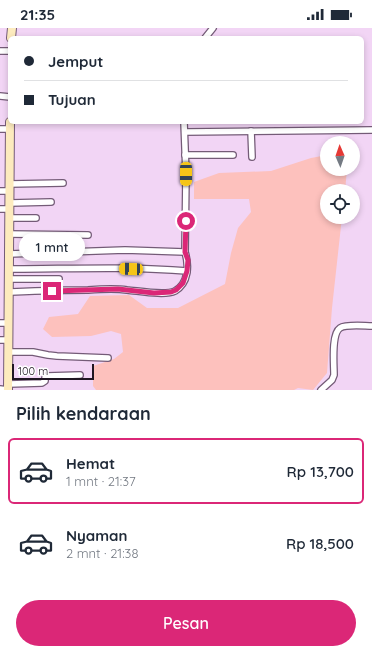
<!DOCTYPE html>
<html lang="id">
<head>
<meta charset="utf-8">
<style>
  :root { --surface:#fff; --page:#f6f6f7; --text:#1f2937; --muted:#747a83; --line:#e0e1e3; --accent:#db2777 }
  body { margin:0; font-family:Quicksand,sans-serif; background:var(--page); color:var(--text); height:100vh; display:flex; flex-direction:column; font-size:15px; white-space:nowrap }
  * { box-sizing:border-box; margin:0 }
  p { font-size:13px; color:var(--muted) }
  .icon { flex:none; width:22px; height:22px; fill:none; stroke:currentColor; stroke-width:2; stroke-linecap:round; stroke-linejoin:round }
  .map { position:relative; height:362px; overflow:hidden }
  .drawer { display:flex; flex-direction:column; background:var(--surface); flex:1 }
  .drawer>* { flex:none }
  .top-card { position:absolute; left:8px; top:8px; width:356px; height:88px; border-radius:6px; box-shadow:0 2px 6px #0003; display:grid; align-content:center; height:88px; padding:0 16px; background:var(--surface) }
  .needle { width:26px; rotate:358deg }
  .tools { position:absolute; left:320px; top:108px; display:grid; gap:8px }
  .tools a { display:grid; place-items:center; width:40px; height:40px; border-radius:50%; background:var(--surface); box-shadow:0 2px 6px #0003; font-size:20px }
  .scale { position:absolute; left:12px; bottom:10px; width:82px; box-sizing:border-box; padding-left:4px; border:2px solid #201622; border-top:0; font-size:11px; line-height:14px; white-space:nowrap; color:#201622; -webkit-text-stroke:3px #fff; paint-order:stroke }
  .end { position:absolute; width:18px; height:18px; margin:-9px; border:5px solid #db2777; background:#fff; box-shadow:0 0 0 2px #fff }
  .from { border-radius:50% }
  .bubble { position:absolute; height:28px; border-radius:14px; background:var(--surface); box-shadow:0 2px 6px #0003; font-size:13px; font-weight:600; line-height:28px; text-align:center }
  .car { position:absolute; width:12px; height:24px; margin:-12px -6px; border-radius:5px; box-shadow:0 0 3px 1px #0007; background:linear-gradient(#f5c518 24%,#345 0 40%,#f5c518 0 76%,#345 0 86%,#f5c518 0) }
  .top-card b { display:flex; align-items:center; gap:14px; height:38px; font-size:15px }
  .top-card b+b { border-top:1px solid var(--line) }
  .top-card i { width:10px; height:10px; background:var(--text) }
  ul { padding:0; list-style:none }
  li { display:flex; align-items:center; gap:12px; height:66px; margin:0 8px 6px; padding:0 8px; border:2px solid transparent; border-radius:6px }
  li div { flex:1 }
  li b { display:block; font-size:15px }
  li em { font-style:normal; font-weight:600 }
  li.active { border-color:var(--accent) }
  li>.icon { width:36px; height:36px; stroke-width:1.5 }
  h2 { padding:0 16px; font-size:18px; line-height:48px }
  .cta { display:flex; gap:8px; margin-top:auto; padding:8px 16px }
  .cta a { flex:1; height:46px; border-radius:24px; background:var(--accent); color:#fff; font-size:16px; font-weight:600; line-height:46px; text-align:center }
  .status { display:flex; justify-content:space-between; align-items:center; height:28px; padding:0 20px; background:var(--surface); direction:ltr }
  .status svg { height:11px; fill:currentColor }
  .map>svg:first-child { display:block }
  .green { fill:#fdc1bd }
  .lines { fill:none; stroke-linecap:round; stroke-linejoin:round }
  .street-casing { stroke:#745b77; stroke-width:8 }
  .secondary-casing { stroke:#745b77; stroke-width:10 }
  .street { stroke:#fff; stroke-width:5.5 }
  .secondary { stroke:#fdebbe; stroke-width:8 }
  .route { stroke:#db2777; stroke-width:5 }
</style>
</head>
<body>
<div class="status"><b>21:35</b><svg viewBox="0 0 49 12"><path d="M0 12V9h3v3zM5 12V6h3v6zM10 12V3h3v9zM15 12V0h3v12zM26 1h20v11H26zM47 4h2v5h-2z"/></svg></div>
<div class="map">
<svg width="372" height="362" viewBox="0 0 372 362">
  <rect width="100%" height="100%" fill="#f2d5f5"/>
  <polygon class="green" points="327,127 327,141 347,141 345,163 327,163 327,189 342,189 332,280 327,345 313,362 298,360 294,362 96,362 93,358 93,338 114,331 123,324 121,306 111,303 91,308 52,309 43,301 49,289 78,286 90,268 129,267 147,280 178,280 225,256 231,225 238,200 251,184 249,171 194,171 194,154 219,145 271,143 311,130"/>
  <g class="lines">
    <g class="street-casing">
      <g id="street">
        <polyline points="205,10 213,0"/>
        <polyline points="0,23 10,23"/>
        <polyline points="0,68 10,69"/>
        <polyline points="0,101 10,101"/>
        <polyline points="251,103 252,129"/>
        <polyline points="185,104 372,102"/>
        <polyline points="185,127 233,127"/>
        <polyline points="9,156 63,155"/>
        <polyline points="0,163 10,163"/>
        <polyline points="10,175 51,174"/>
        <polyline points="0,181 9,181"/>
        <polyline points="9,190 36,190"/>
        <polyline points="9,206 88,207"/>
        <polyline points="9,226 125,222 185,224"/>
        <path d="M 9,241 C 68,241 128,238 187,243"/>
        <polyline points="9,251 59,251"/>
        <path d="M 8,264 C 35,263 61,262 88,262 C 101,261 114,260 127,262 C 139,263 165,268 175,263 C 189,255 189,237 185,224 L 186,146 L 184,94"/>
        <polyline points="0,295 8,295"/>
        <polyline points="0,312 8,312"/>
        <polyline points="8,324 33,324 48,327 57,328 108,330"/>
        <polyline points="9,356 42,355 45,353 45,350 47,348 80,347"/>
        <polyline points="0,361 8,362"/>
        <path d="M 321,362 L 332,352 L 334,347 C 334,336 331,306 340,300 C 346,296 364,298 372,298"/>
      </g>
    </g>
    <g class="secondary-casing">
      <g id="secondary">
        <polyline points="11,10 12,0"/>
        <polyline points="8,362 10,94"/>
      </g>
    </g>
    <use href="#street" class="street"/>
    <use href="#secondary" class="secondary"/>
  </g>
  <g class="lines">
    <polyline class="route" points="52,263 118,261 154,265 171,264 176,262 183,255 187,243 188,232 185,224 186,193"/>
  </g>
</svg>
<div class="tools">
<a><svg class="needle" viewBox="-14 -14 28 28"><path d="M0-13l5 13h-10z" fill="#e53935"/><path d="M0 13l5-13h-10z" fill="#747a83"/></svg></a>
<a><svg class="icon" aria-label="locate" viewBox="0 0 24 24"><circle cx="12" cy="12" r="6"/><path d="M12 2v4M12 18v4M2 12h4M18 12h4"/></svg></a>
</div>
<div class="scale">100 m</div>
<i class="end from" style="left:186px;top:193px"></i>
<i class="end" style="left:52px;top:263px"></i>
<div class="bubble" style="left:19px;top:205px;width:66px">1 mnt</div>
<i class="car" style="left:186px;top:146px;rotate:180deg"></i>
<i class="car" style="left:131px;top:241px;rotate:272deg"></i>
<div class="top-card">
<b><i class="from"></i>Jemput</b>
<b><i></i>Tujuan</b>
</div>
</div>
<section class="drawer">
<h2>Pilih kendaraan</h2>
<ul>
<li class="active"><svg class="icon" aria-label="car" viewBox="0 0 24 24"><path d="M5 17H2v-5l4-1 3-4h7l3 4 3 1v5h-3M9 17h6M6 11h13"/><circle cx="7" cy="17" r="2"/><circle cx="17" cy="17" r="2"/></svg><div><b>Hemat</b><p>1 mnt · 21:37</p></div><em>Rp 13,700</em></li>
<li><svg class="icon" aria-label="car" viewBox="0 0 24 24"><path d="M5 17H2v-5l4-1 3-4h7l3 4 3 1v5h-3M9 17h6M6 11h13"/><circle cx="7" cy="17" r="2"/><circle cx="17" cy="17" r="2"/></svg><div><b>Nyaman</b><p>2 mnt · 21:38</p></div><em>Rp 18,500</em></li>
</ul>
<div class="cta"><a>Pesan</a></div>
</section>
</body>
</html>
